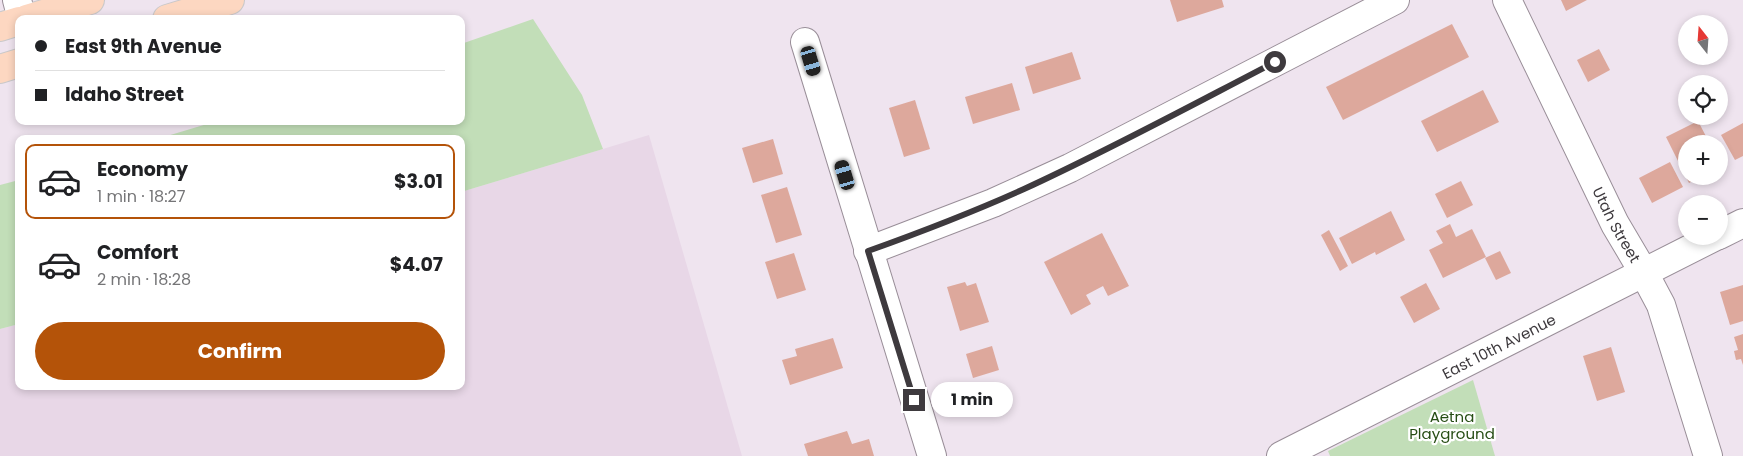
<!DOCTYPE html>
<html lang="en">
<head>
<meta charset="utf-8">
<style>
  :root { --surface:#fff; --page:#f2f2f2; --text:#202124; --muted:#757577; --line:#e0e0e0; --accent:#b45309 }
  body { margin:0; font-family:Poppins,sans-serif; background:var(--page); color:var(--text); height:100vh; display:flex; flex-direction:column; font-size:19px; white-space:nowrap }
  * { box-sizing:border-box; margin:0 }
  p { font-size:16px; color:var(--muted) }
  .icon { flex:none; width:28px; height:28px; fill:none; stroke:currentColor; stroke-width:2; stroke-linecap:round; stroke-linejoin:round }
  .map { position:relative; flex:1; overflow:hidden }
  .side { position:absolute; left:15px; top:135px; width:450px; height:255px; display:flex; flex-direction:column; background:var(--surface); border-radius:10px; box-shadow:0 2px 8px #0003 }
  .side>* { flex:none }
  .guide { position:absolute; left:15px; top:15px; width:450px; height:110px; border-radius:10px; box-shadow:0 2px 8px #0003; display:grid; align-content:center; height:110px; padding:0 20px; background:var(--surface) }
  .needle { width:32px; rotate:343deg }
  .tools { position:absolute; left:1678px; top:15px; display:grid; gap:10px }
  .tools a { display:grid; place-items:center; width:50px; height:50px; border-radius:50%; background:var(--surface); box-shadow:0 2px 8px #0003; font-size:25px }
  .end { position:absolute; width:22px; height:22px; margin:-11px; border:6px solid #3e3a3e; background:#fff; box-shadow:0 0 0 2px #fff }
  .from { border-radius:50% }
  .bubble { position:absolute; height:35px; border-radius:18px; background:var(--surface); box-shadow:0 2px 8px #0003; font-size:16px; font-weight:700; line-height:35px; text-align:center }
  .car { position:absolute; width:15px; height:30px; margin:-15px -8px; border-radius:6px; box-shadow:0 0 4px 1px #0007; background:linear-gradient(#222 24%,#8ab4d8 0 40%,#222 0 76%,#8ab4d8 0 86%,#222 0) }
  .guide b { display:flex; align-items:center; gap:18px; height:48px; font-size:19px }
  .guide b+b { border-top:1px solid var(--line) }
  .guide i { width:12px; height:12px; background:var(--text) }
  ul { padding:9px 0 0; list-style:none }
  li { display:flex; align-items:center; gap:15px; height:75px; margin:0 10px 8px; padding:0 10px; border:2px solid transparent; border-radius:10px }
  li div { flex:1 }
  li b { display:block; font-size:19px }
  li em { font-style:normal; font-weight:700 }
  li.on { border-color:var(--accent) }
  li>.icon { width:45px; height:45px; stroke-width:1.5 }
  .cta { display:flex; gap:10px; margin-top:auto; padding:10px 20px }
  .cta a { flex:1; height:58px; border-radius:30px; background:var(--accent); color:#fff; font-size:20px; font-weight:700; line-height:58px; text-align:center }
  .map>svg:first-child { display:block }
  .built { fill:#e8d7e7 }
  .green { fill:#c2deb8 }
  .building { fill:#dda89c }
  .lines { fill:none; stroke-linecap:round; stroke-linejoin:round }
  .minor-casing { stroke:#998e98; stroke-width:30 }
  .major-casing { stroke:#c9c8c9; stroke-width:30 }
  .minor { stroke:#fff; stroke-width:28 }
  .major { stroke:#fdd7c1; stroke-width:28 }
  .route { stroke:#3e3a3e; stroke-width:6 }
  .labels { text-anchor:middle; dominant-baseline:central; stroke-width:4.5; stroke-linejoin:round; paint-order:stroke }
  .street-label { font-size:15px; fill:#3e3a3e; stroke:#fff }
  .park-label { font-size:15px; fill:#274e15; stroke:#fff }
</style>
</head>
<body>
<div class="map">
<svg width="1743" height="456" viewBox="0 0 1743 456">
  <rect width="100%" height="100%" fill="#efe4ef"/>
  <polygon class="built" points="649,135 742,456 0,456 0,329 19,324 19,386 461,386 461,192"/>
  <g class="green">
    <polygon points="533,19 582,95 603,149 461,192 461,139 157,139 217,121 461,121 461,44"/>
    <polygon points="19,180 19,324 0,329 0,185"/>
    <polygon points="1473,380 1495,456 1330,456 1328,451"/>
  </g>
  <g class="building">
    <polygon points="1170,0 1222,0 1224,7 1177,22"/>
    <polygon points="1561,0 1587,0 1566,11"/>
    <polygon points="1452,24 1469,57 1343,120 1326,87"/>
    <polygon points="1599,49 1610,70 1588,82 1577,60"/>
    <polygon points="1072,52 1081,79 1033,94 1025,67"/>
    <polygon points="1012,83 1020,110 973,124 965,97"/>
    <polygon points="1483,90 1499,122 1437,152 1421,121"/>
    <polygon points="915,100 930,149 904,157 889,108"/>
    <polygon points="1698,121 1710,144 1686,144 1686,176 1702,176 1689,183 1666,137"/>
    <polygon points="1743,123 1743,156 1735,160 1721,135"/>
    <polygon points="773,139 783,174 753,183 742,148"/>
    <polygon points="1670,162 1683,187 1652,203 1639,178"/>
    <polygon points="1461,181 1473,205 1447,218 1435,194"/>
    <polygon points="787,187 802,235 776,243 761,195"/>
    <polygon points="1391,211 1405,240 1376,255 1375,252 1352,264 1339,238"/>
    <polygon points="1450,224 1456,237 1472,229 1486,257 1443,278 1429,250 1443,243 1436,231"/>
    <polygon points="1329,230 1348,266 1340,271 1321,235"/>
    <polygon points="1102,233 1129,286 1108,296 1103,286 1086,295 1091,304 1071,315 1044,262"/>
    <polygon points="1500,251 1511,273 1496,280 1485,258"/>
    <polygon points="794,253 806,290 777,299 765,262"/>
    <polygon points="965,282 967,286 976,283 989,322 960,331 947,287"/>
    <polygon points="1426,283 1440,309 1414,323 1400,297"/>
    <polygon points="1743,285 1743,321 1730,325 1720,292"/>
    <polygon points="1743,334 1743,365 1741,359 1736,360 1734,351 1738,350 1734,337"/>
    <polygon points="833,338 843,368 790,385 782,360 797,356 795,349"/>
    <polygon points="992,346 999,370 973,378 966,354"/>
    <polygon points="1611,347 1625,392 1597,401 1583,356"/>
    <polygon points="847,431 852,444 869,439 874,456 808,456 804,444"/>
  </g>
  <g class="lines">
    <g class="minor-casing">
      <g id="minor">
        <polyline points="17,0 22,19"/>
        <path id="s1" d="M 1507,0 L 1615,224 L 1644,273 L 1661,305 L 1708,456"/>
        <polyline points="805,42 932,456"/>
        <polyline points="1719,235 1743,223"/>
        <polyline points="868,251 993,203 1070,168 1395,0"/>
        <path id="s2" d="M 1281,456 L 1716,236"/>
      </g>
    </g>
    <g class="major-casing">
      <g id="major">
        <polyline points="27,19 90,0"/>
        <polyline points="167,19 230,0"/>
        <polyline points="0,27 19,21"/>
        <polyline points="0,69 19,63"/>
      </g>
    </g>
    <use href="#minor" class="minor"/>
    <use href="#major" class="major"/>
  </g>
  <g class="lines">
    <path class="route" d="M 914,400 L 868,251 C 921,232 973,212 1024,189 C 1109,150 1192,105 1275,62"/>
  </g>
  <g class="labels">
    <g class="street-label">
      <text stroke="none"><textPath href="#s1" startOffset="250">Utah Street</textPath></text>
      <text stroke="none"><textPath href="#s2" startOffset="244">East 10th Avenue</textPath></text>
    </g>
    <g class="park-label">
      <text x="1452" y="416">Aetna<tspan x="1452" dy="17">Playground</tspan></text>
    </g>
  </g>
</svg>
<div class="tools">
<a><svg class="needle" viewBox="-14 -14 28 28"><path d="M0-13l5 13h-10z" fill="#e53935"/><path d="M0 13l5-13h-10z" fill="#757577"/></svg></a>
<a><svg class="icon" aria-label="locate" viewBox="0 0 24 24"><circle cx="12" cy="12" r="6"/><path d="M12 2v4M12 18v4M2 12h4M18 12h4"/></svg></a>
<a>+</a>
<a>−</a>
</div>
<i class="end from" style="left:1275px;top:62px"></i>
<i class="end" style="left:914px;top:400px"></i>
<div class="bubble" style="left:931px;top:382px;width:82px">1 min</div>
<i class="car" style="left:811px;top:61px;rotate:163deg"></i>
<i class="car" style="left:845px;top:175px;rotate:343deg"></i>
<div class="guide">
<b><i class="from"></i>East 9th Avenue</b>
<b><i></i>Idaho Street</b>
</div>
<section class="side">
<ul>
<li class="on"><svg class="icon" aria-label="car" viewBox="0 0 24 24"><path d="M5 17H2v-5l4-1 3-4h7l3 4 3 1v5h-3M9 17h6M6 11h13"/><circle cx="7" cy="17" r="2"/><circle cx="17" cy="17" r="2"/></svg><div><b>Economy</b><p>1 min · 18:27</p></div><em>$3.01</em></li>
<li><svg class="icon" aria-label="car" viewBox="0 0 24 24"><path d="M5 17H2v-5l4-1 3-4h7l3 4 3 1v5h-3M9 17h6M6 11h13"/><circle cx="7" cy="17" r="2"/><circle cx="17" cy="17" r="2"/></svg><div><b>Comfort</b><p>2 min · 18:28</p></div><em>$4.07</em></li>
</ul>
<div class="cta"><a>Confirm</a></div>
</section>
</div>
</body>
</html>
